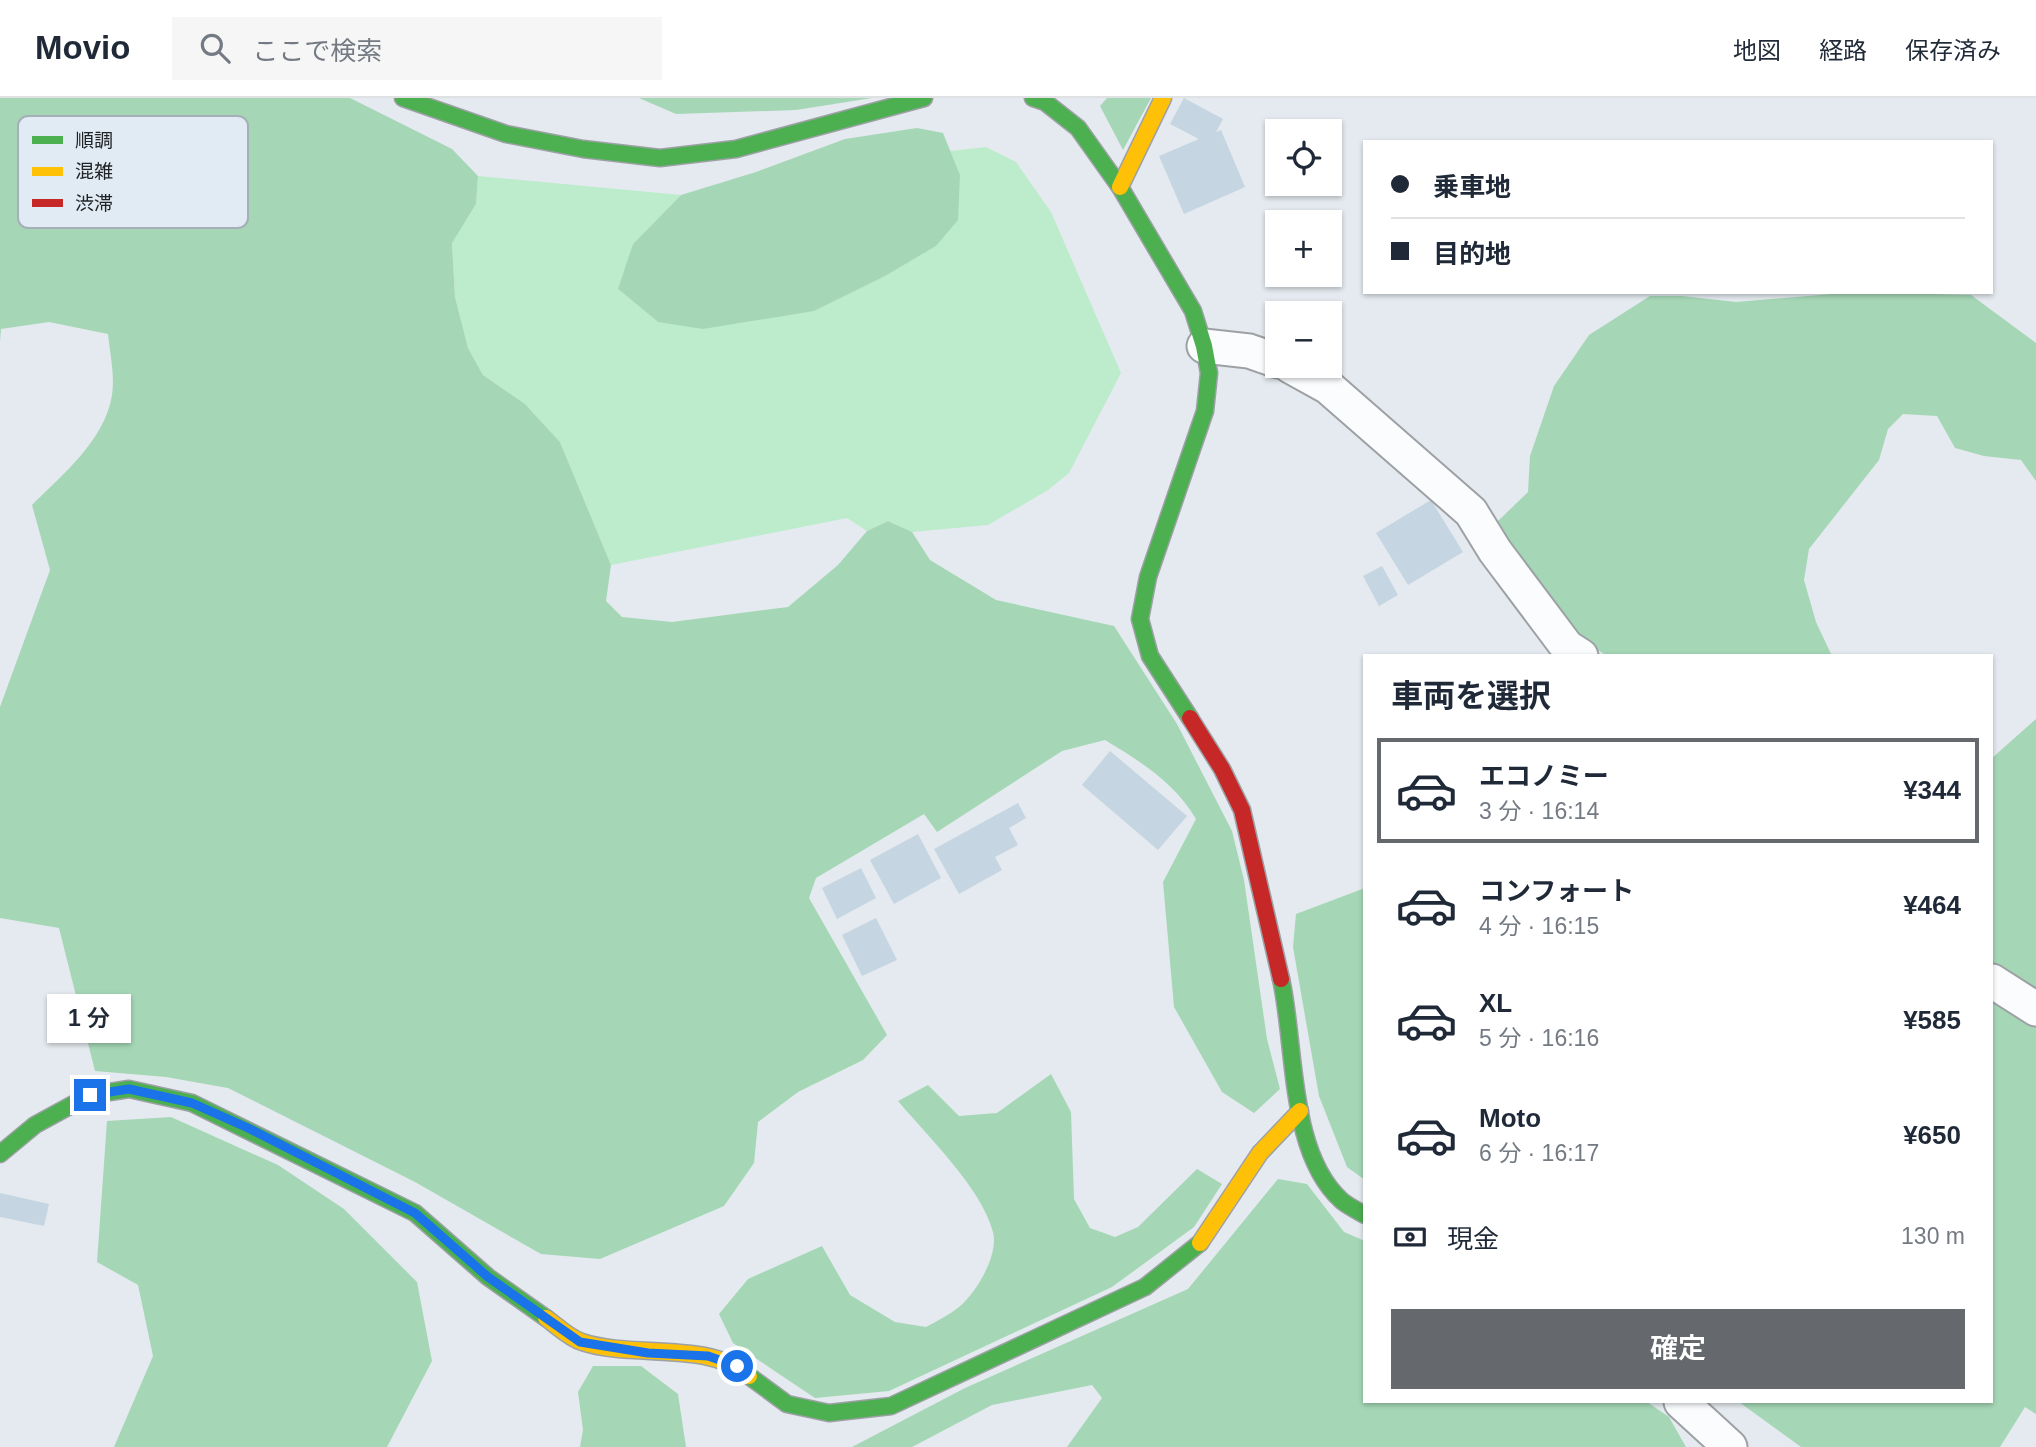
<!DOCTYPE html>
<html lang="ja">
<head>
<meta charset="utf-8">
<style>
  :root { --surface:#fff; --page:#f6f6f7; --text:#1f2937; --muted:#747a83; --line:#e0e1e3; --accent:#65696d }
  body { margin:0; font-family:Arial,"Noto Sans JP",sans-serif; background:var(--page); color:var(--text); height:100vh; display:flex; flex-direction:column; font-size:26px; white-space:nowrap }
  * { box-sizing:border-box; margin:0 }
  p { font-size:23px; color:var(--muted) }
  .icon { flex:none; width:38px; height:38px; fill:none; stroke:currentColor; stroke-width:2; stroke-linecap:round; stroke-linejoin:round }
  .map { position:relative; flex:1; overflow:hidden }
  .side { position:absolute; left:1363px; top:556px; width:630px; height:749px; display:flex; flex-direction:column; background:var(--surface); border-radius:0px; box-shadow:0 2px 5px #0004 }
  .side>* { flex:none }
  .guide { position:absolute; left:1363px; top:42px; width:630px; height:154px; border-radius:0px; box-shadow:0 2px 5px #0004; display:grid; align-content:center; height:154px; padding:0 28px; background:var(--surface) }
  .controls { position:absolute; left:1265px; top:21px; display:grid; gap:14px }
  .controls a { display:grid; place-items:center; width:77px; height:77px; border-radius:0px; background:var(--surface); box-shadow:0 2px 5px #0004; font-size:35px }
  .end { position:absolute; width:32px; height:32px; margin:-16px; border:9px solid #1a73e8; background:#fff; box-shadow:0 0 0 4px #fff }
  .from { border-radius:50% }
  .bubble { position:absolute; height:49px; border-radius:0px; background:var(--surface); box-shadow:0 2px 5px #0004; font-size:23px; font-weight:600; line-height:49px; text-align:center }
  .guide b { display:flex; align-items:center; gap:24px; height:66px; font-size:26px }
  .guide b+b { border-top:2px solid var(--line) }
  .guide i { width:18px; height:18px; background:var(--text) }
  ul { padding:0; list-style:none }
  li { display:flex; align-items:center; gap:21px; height:105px; margin:0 14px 10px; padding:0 14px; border:4px solid transparent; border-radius:0px }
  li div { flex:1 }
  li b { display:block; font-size:26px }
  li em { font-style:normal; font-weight:600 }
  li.current { border-color:var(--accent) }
  li>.icon { width:63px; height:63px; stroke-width:1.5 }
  h2 { padding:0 28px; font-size:32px; line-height:84px }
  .pay { display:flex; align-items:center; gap:18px; height:77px; padding:0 28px; font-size:26px }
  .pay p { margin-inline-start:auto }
  .action { display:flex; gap:14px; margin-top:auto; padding:14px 28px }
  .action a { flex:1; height:80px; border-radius:0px; background:var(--accent); color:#fff; font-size:28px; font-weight:600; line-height:80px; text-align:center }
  header { display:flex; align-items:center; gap:42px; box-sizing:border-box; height:98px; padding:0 35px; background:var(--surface); border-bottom:2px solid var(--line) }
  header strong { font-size:33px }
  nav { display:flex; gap:38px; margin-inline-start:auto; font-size:24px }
  .search { width:490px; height:63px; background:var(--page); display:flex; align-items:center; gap:18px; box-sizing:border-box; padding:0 24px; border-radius:0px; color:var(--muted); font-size:26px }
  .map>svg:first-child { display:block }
  .green { fill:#bdeccc }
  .forest { fill:#a5d7b6 }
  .building { fill:#c5d5e1 }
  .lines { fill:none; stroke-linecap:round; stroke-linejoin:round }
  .street-casing { stroke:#9da1a5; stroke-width:37 }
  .fast-casing { stroke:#9da1a5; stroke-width:19 }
  .slow-casing { stroke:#9da1a5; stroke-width:19 }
  .jam-casing { stroke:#9da1a5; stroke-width:19 }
  .street { stroke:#fbfcfd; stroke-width:33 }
  .fast { stroke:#4caf50; stroke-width:16 }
  .slow { stroke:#ffc107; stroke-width:16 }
  .jam { stroke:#c62828; stroke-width:16 }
  .route { stroke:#1a73e8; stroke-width:9 }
  .key { fill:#e0ebf3; stroke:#a6afb6; stroke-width:2 }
  .key-label { font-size:19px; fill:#202427 }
</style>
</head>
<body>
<header>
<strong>Movio</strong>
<div class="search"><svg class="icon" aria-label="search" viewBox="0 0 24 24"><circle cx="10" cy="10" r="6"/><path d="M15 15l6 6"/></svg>ここで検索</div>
<nav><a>地図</a><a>経路</a><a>保存済み</a></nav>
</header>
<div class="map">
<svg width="2036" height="1349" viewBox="0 0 2036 1349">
  <rect width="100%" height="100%" fill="#e4eaef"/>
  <polygon class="green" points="986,49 1016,64 1051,114 1121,275 1069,375 1048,392 988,427 912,434 888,423 867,433 847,420 611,467 560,344 525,306 483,277 468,250 455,199 452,144 476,106 478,78 681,97 633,146 619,192 658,224 960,77 950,53"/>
  <g class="forest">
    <path d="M 0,0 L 350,0 L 452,51 L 478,78 L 476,106 L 452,145 L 455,199 L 468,250 L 483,277 L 525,306 L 560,344 L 611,467 L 606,503 L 622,519 L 672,524 L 788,509 L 838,467 L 867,433 L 888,423 L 912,434 L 930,462 L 996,502 L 1114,528 L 1177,626 L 1232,733 L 1244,782 L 1267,941 L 1280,991 L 1254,1015 L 1222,994 L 1174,909 L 1163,784 L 1196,721 C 1174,684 1141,664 1105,642 L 1062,653 L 937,734 L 924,716 L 816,780 L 809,800 L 887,937 L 863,962 L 798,994 L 758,1024 L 754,1065 L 724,1108 L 600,1161 L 541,1156 L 415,1084 L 228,990 L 166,979 L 95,973 L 59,830 L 0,820 L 0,609 L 50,472 L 32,407 C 62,377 105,342 112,297 C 115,278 110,256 108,236 L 49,224 L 1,231 L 0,244 Z"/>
    <polygon points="639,0 872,0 796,12 676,16"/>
    <polygon points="1107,0 1151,0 1123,52 1100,8"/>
    <polygon points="917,30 943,35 960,77 958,122 936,148 885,178 814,213 703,231 658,224 618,191 633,146 681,97 756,74 845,41"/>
    <path d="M 1856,194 L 1971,197 L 2036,245 L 2036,383 L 2021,362 L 1984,358 L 1955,350 L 1937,318 L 1903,316 L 1888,331 L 1879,362 L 1809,451 L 1804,482 L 1816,524 L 1832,558 L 1607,558 C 1556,525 1528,474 1498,423 L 1528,394 L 1530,358 L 1554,288 L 1589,237 L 1650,198 L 1682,198 L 1736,204 Z"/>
    <polygon points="2036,621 2036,1316 2025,1309 2000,1349 1801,1349 1739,1304 1992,1304 1992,660"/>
    <polygon points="1365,790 1365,1082 1347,1069 1319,998 1293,849 1296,816"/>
    <path d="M 1051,976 L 1071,1014 L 1074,1101 L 1090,1130 L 1115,1139 L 1138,1129 L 1197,1071 L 1222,1086 L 1194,1129 L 1112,1189 L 889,1293 L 815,1300 L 733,1245 L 719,1216 L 748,1181 L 822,1148 L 850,1197 L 895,1224 L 926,1229 C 937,1223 949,1217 959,1209 C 976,1195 999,1157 993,1134 C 981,1089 928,1039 898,1003 L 928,987 L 959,1018 L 997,1015 Z"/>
    <polygon points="171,1019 278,1067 344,1111 417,1184 432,1263 387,1349 114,1349 153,1258 138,1187 97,1164 107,1023"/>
    <polygon points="1278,1081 1307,1086 1344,1134 1365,1143 1365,1304 1647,1304 1669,1319 1686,1349 1067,1349 1102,1300 1092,1287 992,1307 912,1349 852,1349 965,1290 1188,1191"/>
    <polygon points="593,1268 641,1268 678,1296 686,1349 580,1349 583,1332 578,1294"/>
  </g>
  <g class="building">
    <polygon points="1184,0 1223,21 1216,34 1221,32 1245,89 1184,116 1159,58 1199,41 1170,26"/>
    <polygon points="1431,402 1463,454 1408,487 1376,435"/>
    <polygon points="1382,468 1398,497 1379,508 1363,478"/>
    <polygon points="1110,653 1187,718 1158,752 1082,687"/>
    <polygon points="1018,705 1026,720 1009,730 1018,747 995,759 1002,772 959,796 934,751"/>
    <polygon points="918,736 941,780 894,806 870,762"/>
    <polygon points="861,770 876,800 837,821 822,790"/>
    <polygon points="876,820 897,862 862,878 842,837"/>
    <polygon points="0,1095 49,1106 44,1128 0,1119"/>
  </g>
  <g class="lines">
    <g class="street-casing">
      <g id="street">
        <polyline points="1204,248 1249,253 1278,263"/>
        <polyline points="1290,268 1328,289 1471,414 1495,453 1567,549 1581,558"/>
        <polyline points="1992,883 2036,911"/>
        <polyline points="1681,1304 1730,1349"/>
      </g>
    </g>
    <g class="fast-casing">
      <g id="fast">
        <polyline points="403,0 506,36 583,51 660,60 736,51 924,0"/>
        <polyline points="1033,0 1045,4 1078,30 1120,89 1193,213 1204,248 1209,275 1205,313 1148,479 1140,521 1150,558 1190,620"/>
        <path d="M 1281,881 C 1296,947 1288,1055 1342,1103 C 1348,1108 1358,1113 1365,1117"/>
        <polyline points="0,1056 35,1027 90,997 129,991 192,1005 415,1115 488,1179 546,1220"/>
        <polyline points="749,1278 787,1306 829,1315 891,1308 1145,1189 1200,1145"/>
      </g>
    </g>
    <g class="slow-casing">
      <g id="slow">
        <polyline points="1120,89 1163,0"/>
        <polyline points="1200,1145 1260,1055 1300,1013"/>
        <path d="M 546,1220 C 556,1227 569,1240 582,1244 C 633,1261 708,1242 749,1278"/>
      </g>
    </g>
    <g class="jam-casing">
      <polyline id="jam" points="1190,620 1222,671 1242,712 1281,881"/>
    </g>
    <use href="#street" class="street"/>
    <use href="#fast" class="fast"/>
    <use href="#slow" class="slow"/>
    <use href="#jam" class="jam"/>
  </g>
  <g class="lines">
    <polyline class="route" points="90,997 129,991 192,1005 248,1030 415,1115 488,1179 580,1244 648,1255 708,1258 737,1268"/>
  </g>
  <rect x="18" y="18" width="230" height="112" rx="10" class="key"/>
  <rect x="32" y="38" width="31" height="8" fill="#4caf50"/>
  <rect x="32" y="69" width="31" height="9" fill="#ffc107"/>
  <rect x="32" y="101" width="31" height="8" fill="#c62828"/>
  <g class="key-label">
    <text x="75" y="49">順調</text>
    <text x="75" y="80">混雑</text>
    <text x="75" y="112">渋滞</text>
  </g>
</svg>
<div class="controls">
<a><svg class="icon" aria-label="locate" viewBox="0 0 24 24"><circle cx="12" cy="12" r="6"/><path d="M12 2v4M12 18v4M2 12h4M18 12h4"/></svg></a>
<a>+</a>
<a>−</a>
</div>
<i class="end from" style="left:737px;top:1268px"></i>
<i class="end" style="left:90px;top:997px"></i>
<div class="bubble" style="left:47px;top:896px;width:84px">1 分</div>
<div class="guide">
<b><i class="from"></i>乗車地</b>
<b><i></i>目的地</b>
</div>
<section class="side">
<h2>車両を選択</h2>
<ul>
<li class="current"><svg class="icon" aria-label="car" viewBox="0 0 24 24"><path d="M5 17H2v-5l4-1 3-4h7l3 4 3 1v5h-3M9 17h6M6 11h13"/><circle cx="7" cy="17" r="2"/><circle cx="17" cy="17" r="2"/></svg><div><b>エコノミー</b><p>3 分 · 16:14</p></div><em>¥344</em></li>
<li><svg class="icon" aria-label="car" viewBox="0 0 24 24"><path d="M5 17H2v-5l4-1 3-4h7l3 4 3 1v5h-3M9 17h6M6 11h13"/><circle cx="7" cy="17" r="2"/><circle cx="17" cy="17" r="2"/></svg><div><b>コンフォート</b><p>4 分 · 16:15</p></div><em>¥464</em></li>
<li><svg class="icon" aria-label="car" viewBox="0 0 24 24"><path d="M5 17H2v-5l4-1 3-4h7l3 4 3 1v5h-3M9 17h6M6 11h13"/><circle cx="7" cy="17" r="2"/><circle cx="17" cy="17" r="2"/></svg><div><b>XL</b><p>5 分 · 16:16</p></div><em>¥585</em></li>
<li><svg class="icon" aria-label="car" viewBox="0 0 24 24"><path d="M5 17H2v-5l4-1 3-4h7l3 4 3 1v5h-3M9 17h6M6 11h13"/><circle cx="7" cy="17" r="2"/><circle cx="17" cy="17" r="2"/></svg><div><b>Moto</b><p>6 分 · 16:17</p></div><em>¥650</em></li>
</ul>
<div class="pay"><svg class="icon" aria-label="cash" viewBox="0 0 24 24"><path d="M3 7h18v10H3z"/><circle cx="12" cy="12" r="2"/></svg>現金<p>130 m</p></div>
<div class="action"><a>確定</a></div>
</section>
</div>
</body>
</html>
